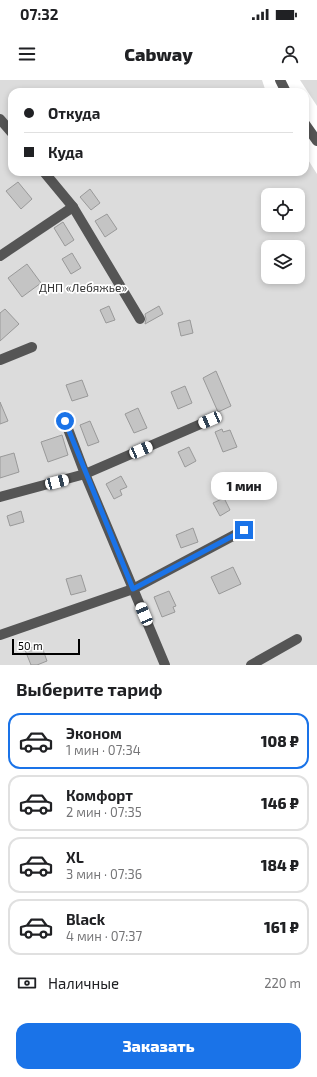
<!DOCTYPE html>
<html lang="ru">
<head>
<meta charset="utf-8">
<style>
  :root { --surface:#fff; --page:#f2f2f2; --text:#202124; --muted:#757577; --line:#e0e0e0; --accent:#1a73e8 }
  body { margin:0; font-family:"Exo 2",sans-serif; background:var(--page); color:var(--text); height:100vh; display:flex; flex-direction:column; font-size:15px; white-space:nowrap }
  * { box-sizing:border-box; margin:0 }
  p { font-size:13px; color:var(--muted) }
  .icon { flex:none; width:22px; height:22px; fill:none; stroke:currentColor; stroke-width:2; stroke-linecap:round; stroke-linejoin:round }
  .map { position:relative; height:585px; overflow:hidden }
  .drawer { display:flex; flex-direction:column; background:var(--surface); flex:1 }
  .drawer>* { flex:none }
  .banner { position:absolute; left:8px; top:8px; width:301px; height:88px; border-radius:12px; box-shadow:0 2px 6px #0003; display:grid; align-content:center; height:88px; padding:0 16px; background:var(--surface) }
  .buttons { position:absolute; left:261px; top:108px; display:grid; gap:8px }
  .buttons a { display:grid; place-items:center; width:44px; height:44px; border-radius:8px; background:var(--surface); box-shadow:0 2px 6px #0003; font-size:20px }
  .scale { position:absolute; left:12px; bottom:10px; width:68px; box-sizing:border-box; padding-left:4px; border:2px solid #000; border-top:0; font-size:11px; line-height:14px; white-space:nowrap; color:#000; -webkit-text-stroke:3px #fff; paint-order:stroke }
  .end { position:absolute; width:18px; height:18px; margin:-9px; border:5px solid #1a73e8; background:#fff; box-shadow:0 0 0 2px #fff }
  .from { border-radius:50% }
  .bubble { position:absolute; height:28px; border-radius:12px; background:var(--surface); box-shadow:0 2px 6px #0003; font-size:13px; font-weight:800; line-height:28px; text-align:center }
  .car { position:absolute; width:12px; height:24px; margin:-12px -6px; border-radius:5px; box-shadow:0 0 3px 1px #0007; background:linear-gradient(#fff 24%,#345 0 40%,#fff 0 76%,#345 0 86%,#fff 0) }
  .banner b { display:flex; align-items:center; gap:14px; height:38px; font-size:15px }
  .banner b+b { border-top:1px solid var(--line) }
  .banner i { width:10px; height:10px; background:var(--text) }
  ul { padding:0; list-style:none }
  li { display:flex; align-items:center; gap:12px; height:56px; margin:0 8px 6px; padding:0 8px; border:2px solid var(--line); border-radius:12px }
  li div { flex:1 }
  li b { display:block; font-size:15px }
  li em { font-style:normal; font-weight:800 }
  li.active { border-color:var(--accent) }
  li>.icon { width:36px; height:36px; stroke-width:1.5 }
  h2 { padding:0 16px; font-size:18px; line-height:48px }
  .pay { display:flex; align-items:center; gap:10px; height:44px; padding:0 16px; font-size:15px }
  .pay p { margin-inline-start:auto }
  .cta { display:flex; gap:8px; margin-top:auto; padding:8px 16px }
  .cta a { flex:1; height:46px; border-radius:12px; background:var(--accent); color:#fff; font-size:16px; font-weight:800; line-height:46px; text-align:center }
  .status { display:flex; justify-content:space-between; align-items:center; height:28px; padding:0 20px; background:var(--surface); direction:ltr }
  .status svg { height:11px; fill:currentColor }
  header { display:flex; justify-content:space-between; align-items:center; height:52px; padding:0 16px; background:var(--surface); font-size:18px; font-weight:800 }
  .map>svg:first-child { display:block }
  .green { fill:#dcdcdc; fill-rule:evenodd }
  .building { fill:#c4c4c4; stroke:#999 }
  .lines { fill:none; stroke-linecap:round; stroke-linejoin:round }
  .minor { stroke:#555; stroke-width:10 }
  .route { stroke:#1a73e8; stroke-width:5 }
  .labels { text-anchor:middle; dominant-baseline:central; stroke-width:3.5; stroke-linejoin:round; paint-order:stroke }
  .park-label { font-size:12px; fill:#333; stroke:#fff }
</style>
</head>
<body>
<div class="status"><b>07:32</b><svg viewBox="0 0 49 12"><path d="M0 12V9h3v3zM5 12V6h3v6zM10 12V3h3v9zM15 12V0h3v12zM26 1h20v11H26zM47 4h2v5h-2z"/></svg></div>
<header><svg class="icon" aria-label="menu" viewBox="0 0 24 24"><path d="M4 6h16M4 12h16M4 18h16"/></svg>Cabway<svg class="icon" aria-label="person" viewBox="0 0 24 24"><circle cx="12" cy="8" r="4"/><path d="M4 21q1-7 8-7t8 7"/></svg></header>
<div class="map">
<svg width="317" height="585" viewBox="0 0 317 585">
  <rect width="100%" height="100%" fill="#fff"/>
  <g class="green">
    <path d="M 0,0 L 262,0 L 266,12 L 12,12 L 12,92 L 305,92 L 305,75 L 317,94 L 317,585 L 0,585 ZM 268,115 L 298,115 L 298,145 L 268,145 ZM 268,167 L 298,167 L 298,197 L 268,197 Z"/>
    <polygon points="300,0 317,0 317,26"/>
  </g>
  <g class="building">
    <polygon points="18,102 32,119 21,129 6,111"/>
    <polygon points="90,109 100,123 91,130 80,117"/>
    <polygon points="107,134 117,149 105,157 95,141"/>
    <polygon points="63,142 74,160 65,166 54,148"/>
    <polygon points="72,173 81,188 71,194 62,179"/>
    <polygon points="27,184 41,203 22,217 8,198"/>
    <polygon points="109,226 115,240 106,243 100,230"/>
    <polygon points="159,226 163,234 145,244 146,239 145,234"/>
    <polygon points="5,229 19,244 0,261 0,233"/>
    <polygon points="190,240 193,253 181,256 178,243"/>
    <polygon points="216,291 231,326 218,332 203,298"/>
    <polygon points="82,300 88,316 72,321 66,305"/>
    <polygon points="185,306 192,323 178,329 171,312"/>
    <polygon points="0,322 8,341 0,344"/>
    <polygon points="138,328 147,348 134,353 125,334"/>
    <polygon points="90,341 99,362 88,366 80,345"/>
    <polygon points="222,349 223,352 230,350 237,367 223,372 215,352"/>
    <polygon points="62,355 68,375 48,382 41,362"/>
    <polygon points="189,367 196,381 185,387 178,372"/>
    <polygon points="14,373 19,392 0,398 0,377"/>
    <polygon points="121,396 127,407 120,410 122,415 114,419 106,404"/>
    <polygon points="224,418 230,430 220,436 213,423"/>
    <polygon points="21,431 24,442 10,446 7,436"/>
    <polygon points="193,448 198,462 181,468 176,455"/>
    <polygon points="233,487 241,504 219,514 211,497"/>
    <polygon points="81,495 86,511 71,515 66,499"/>
    <polygon points="169,511 176,526 173,527 175,532 162,537 154,517"/>
    <polygon points="33,567 34,570 42,567 47,581 37,585 31,585 25,570"/>
  </g>
  <g class="lines">
    <g class="minor">
      <polyline points="280,0 286,12"/>
      <polyline points="0,39 12,53"/>
      <polyline points="305,44 317,61"/>
      <polyline points="44,92 73,127 140,239"/>
      <polyline points="0,176 73,127"/>
      <polyline points="0,280 32,267"/>
      <polyline points="65,341 85,394 165,585"/>
      <polyline points="0,417 85,394 210,340"/>
      <polyline points="0,555 133,509 244,450"/>
      <polyline points="251,585 297,559"/>
    </g>
  </g>
  <g class="lines">
    <polyline class="route" points="65,341 133,509 244,450"/>
  </g>
  <g class="labels">
    <g class="park-label">
      <text x="83" y="207">ДНП «Лебяжье»</text>
    </g>
  </g>
</svg>
<div class="buttons">
<a><svg class="icon" aria-label="locate" viewBox="0 0 24 24"><circle cx="12" cy="12" r="6"/><path d="M12 2v4M12 18v4M2 12h4M18 12h4"/></svg></a>
<a><svg class="icon" aria-label="layers" viewBox="0 0 24 24"><path d="M12 4l9 5-9 5-9-5zM3 14l9 5 9-5"/></svg></a>
</div>
<div class="scale">50 m</div>
<i class="end from" style="left:65px;top:341px"></i>
<i class="end" style="left:244px;top:450px"></i>
<div class="bubble" style="left:211px;top:392px;width:66px">1 мин</div>
<i class="car" style="left:210px;top:340px;rotate:247deg"></i>
<i class="car" style="left:141px;top:370px;rotate:67deg"></i>
<i class="car" style="left:57px;top:402px;rotate:75deg"></i>
<i class="car" style="left:144px;top:534px;rotate:337deg"></i>
<div class="banner">
<b><i class="from"></i>Откуда</b>
<b><i></i>Куда</b>
</div>
</div>
<section class="drawer">
<h2>Выберите тариф</h2>
<ul>
<li class="active"><svg class="icon" aria-label="car" viewBox="0 0 24 24"><path d="M5 17H2v-5l4-1 3-4h7l3 4 3 1v5h-3M9 17h6M6 11h13"/><circle cx="7" cy="17" r="2"/><circle cx="17" cy="17" r="2"/></svg><div><b>Эконом</b><p>1 мин · 07:34</p></div><em>108 ₽</em></li>
<li><svg class="icon" aria-label="car" viewBox="0 0 24 24"><path d="M5 17H2v-5l4-1 3-4h7l3 4 3 1v5h-3M9 17h6M6 11h13"/><circle cx="7" cy="17" r="2"/><circle cx="17" cy="17" r="2"/></svg><div><b>Комфорт</b><p>2 мин · 07:35</p></div><em>146 ₽</em></li>
<li><svg class="icon" aria-label="car" viewBox="0 0 24 24"><path d="M5 17H2v-5l4-1 3-4h7l3 4 3 1v5h-3M9 17h6M6 11h13"/><circle cx="7" cy="17" r="2"/><circle cx="17" cy="17" r="2"/></svg><div><b>XL</b><p>3 мин · 07:36</p></div><em>184 ₽</em></li>
<li><svg class="icon" aria-label="car" viewBox="0 0 24 24"><path d="M5 17H2v-5l4-1 3-4h7l3 4 3 1v5h-3M9 17h6M6 11h13"/><circle cx="7" cy="17" r="2"/><circle cx="17" cy="17" r="2"/></svg><div><b>Black</b><p>4 мин · 07:37</p></div><em>161 ₽</em></li>
</ul>
<div class="pay"><svg class="icon" aria-label="cash" viewBox="0 0 24 24"><path d="M3 7h18v10H3z"/><circle cx="12" cy="12" r="2"/></svg>Наличные<p>220 m</p></div>
<div class="cta"><a>Заказать</a></div>
</section>
</body>
</html>
